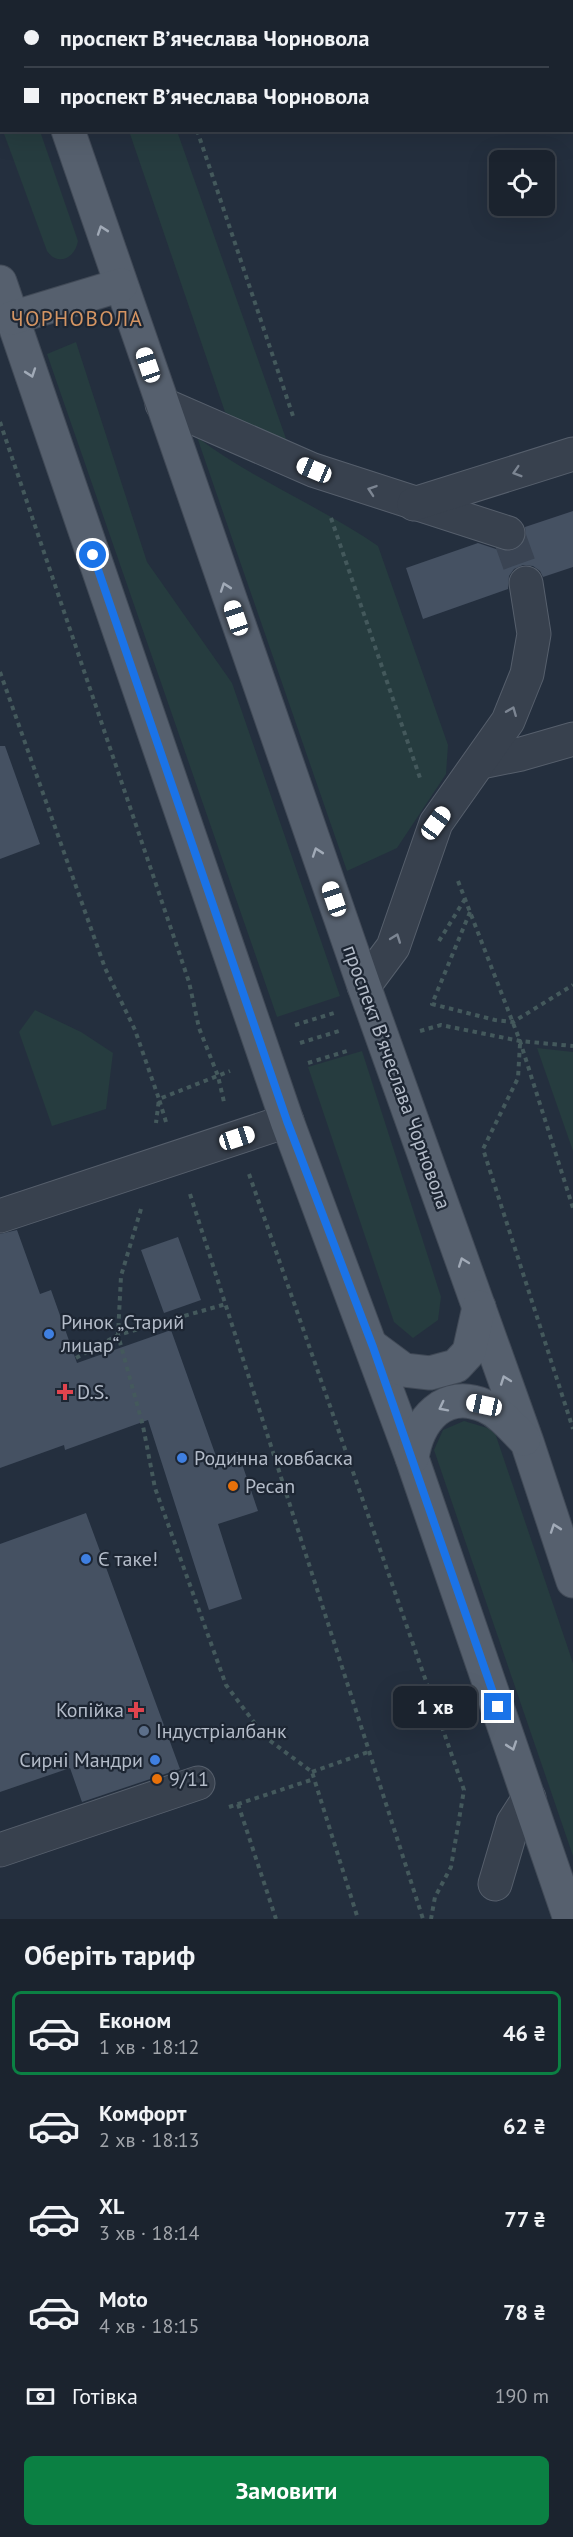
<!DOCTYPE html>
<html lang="uk">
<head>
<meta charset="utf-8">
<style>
  :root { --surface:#1b232e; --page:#242b36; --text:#f1f3f6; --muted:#a0a4aa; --line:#39404a; --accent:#0b8043 }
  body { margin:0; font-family:"PT Sans",sans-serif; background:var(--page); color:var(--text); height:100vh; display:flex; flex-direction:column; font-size:22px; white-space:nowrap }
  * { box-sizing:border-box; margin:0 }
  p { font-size:20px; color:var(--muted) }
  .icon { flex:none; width:33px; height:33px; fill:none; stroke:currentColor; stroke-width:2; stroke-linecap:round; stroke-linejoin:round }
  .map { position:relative; height:1919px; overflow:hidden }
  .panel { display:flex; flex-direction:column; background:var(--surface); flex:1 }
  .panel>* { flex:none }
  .hud { position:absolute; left:0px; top:0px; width:573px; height:132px; box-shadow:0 6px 24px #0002,0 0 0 2px var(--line); display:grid; align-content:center; height:132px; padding:0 24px; background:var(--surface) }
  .buttons { position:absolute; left:489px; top:150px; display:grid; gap:12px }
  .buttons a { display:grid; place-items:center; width:66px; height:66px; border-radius:9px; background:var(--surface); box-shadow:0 6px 24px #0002,0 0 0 2px var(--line); font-size:30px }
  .end { position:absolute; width:27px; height:27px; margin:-14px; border:8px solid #1a73e8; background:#fff; box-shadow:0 0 0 3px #fff }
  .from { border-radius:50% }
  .bubble { position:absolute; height:42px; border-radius:9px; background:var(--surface); box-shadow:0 6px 24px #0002,0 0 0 2px var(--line); font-size:20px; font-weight:800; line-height:42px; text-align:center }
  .car { position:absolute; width:18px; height:36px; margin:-18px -9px; border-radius:8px; box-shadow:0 0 4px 2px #0007; background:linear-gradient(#fff 24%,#345 0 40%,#fff 0 76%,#345 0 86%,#fff 0) }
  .hud b { display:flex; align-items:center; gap:21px; height:57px; font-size:22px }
  .hud b+b { border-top:2px solid var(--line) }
  .hud i { width:15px; height:15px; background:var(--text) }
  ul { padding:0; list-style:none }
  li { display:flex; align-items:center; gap:18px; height:84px; margin:0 12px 9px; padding:0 12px; border:3px solid transparent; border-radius:9px }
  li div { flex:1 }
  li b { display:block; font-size:22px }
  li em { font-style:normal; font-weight:800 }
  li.selected { border-color:var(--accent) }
  li>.icon { width:54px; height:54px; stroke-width:1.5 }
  h2 { padding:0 24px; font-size:27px; line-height:72px }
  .pay { display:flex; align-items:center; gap:15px; height:66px; padding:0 24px; font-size:22px }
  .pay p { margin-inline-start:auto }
  .cta { display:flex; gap:12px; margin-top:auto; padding:12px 24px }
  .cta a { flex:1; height:69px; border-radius:9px; background:var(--accent); color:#fff; font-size:24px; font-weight:800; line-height:69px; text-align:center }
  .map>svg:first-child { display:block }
  .green { fill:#263c3f }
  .building { fill:#455162 }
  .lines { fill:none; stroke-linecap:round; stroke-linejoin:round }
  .minor-tunnel { stroke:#3a4453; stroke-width:33; stroke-dasharray:33 16; stroke-linecap:butt }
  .minor-casing { stroke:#565f6c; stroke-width:35 }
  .major-casing { stroke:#414a57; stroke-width:35 }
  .path { stroke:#44595c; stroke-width:4; stroke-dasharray:4.5 4.5; stroke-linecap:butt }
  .minor { stroke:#38414e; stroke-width:33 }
  .major { stroke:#56606e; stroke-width:33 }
  .oneway { stroke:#a1aab7 }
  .oneway2 { stroke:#7c8592 }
  .route { stroke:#1a73e8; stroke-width:8 }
  .shop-dot { fill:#3f7fe0; stroke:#1d2633; stroke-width:2 }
  .health-dot { fill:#e0444e; stroke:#1d2633; stroke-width:2 }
  .food-dot { fill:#e8710a; stroke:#1d2633; stroke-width:2 }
  .service-dot { fill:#5c6f8a; stroke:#1d2633; stroke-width:2 }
  .labels { text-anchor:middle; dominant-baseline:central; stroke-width:4.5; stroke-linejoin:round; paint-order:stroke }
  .street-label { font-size:20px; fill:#b4bcc9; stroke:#1d2633 }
  .poi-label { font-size:20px; fill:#b4bcc9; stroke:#1d2633; text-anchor:start }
  .neighbourhood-label { font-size:21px; letter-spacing:1.5px; fill:#d59563; stroke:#1d2633 }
</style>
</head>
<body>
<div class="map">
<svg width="573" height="1919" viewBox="0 0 573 1919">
  <rect width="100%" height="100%" fill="#242f3e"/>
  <g class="green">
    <polygon points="0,13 2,17 1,126 0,122"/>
    <path d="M 3,131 L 40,131 L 78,241 C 75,258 58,267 47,251 Z"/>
    <polygon points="129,131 177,131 290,450 225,412"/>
    <polygon points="76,342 147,562 232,683 340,996 277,1017 47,354"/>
    <path d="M 197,437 C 253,480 320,506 378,546 L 448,745 L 446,774 L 397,848 L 347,871 Z"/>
    <polygon points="35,1010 81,1032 113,1053 106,1109 52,1126 19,1032"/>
    <polygon points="537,1048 573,1052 573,1151"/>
    <polygon points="362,1051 441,1297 438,1320 413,1338 394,1322 308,1067"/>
    <polygon points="464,1421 494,1430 573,1663 573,1856 434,1450 443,1430"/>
  </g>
  <g class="building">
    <polygon points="573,511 573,567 543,577 540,571 533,566 523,565 514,569 509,576 508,589 423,619 406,568 478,543 502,551 512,551 521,546 526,539 525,527"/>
    <polygon points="0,746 5,746 40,844 0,859"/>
    <polygon points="17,1230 40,1294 51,1290 77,1363 171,1330 217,1459 238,1452 258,1511 218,1524 242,1599 209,1610 148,1420 65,1450 64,1445 0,1468 0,1234"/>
    <polygon points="178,1237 201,1300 164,1313 141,1250"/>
    <polygon points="86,1513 180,1769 82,1802 70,1768 0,1792 0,1544"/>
  </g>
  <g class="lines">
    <polyline class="minor-tunnel" points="508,533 526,583"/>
    <g class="minor-casing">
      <g id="minor">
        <polyline points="162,404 313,470 508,533"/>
        <polyline points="414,504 573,454"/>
        <polyline points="481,762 521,754 573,739"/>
        <polyline points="364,986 393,947 436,823 508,721 527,674 534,634 526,583"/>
        <polyline points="0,1216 287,1121"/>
        <polyline points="0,1850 198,1783"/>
        <polyline points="495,1884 513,1823 529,1798"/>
      </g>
    </g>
    <g class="major-casing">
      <g id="major">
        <polyline points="22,0 23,2"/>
        <polyline points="68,130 364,986 527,1442 573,1581"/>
        <polyline points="0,282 287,1121 412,1458 570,1919"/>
        <polyline points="12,318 121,285"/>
        <polyline points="373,1347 404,1370 430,1373 456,1366 469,1352 479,1307"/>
        <path d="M 412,1458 C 418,1420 444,1388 485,1406 C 501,1413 512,1427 524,1439"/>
      </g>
    </g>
    <g class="path">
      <polyline points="153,0 153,2"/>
      <polyline points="197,130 294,419"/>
      <polyline points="0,422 189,982 199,1028 218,1076 224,1102"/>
      <polyline points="331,518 420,778"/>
      <polyline points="0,672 105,968 135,1030 159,1099 156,1123"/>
      <polyline points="458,881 520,1041 573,1208"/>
      <polyline points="470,912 432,1004 495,1020 513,1022 573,985"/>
      <polyline points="439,941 465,899"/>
      <polyline points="295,1025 334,1013"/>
      <polyline points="420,1031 441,1025 520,1041 573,1046"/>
      <polyline points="300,1043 339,1031"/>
      <polyline points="520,1044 518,1078 483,1149 573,1429"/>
      <polyline points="308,1063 347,1051"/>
      <polyline points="166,1122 159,1099 230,1071"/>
      <polyline points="249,1174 464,1790 451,1867 435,1897 431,1919"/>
      <polyline points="190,1194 423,1919"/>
      <polyline points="141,1209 121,1276 118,1335 143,1426 155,1488 226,1685 265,1737 312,1772 358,1919"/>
      <polyline points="76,1358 118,1335 226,1304"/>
      <polyline points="312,1772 368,1752"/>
      <polyline points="238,1804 276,1919"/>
      <polyline points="229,1807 314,1779"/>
    </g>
    <use href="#minor" class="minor"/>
    <use href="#major" class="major"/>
  </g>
  <defs><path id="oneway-chevron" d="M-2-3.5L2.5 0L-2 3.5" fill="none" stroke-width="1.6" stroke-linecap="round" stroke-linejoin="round" transform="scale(1.5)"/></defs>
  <g class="oneway">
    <use href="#oneway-chevron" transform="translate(102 230) rotate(-109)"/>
    <use href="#oneway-chevron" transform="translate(31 373) rotate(71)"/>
    <use href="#oneway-chevron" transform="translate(225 587) rotate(-109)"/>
    <use href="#oneway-chevron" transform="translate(317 852) rotate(-109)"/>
    <use href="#oneway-chevron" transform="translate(463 1262) rotate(-110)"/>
    <use href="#oneway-chevron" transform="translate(505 1380) rotate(-110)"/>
    <use href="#oneway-chevron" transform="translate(443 1407) rotate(153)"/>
    <use href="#oneway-chevron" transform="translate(555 1528) rotate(-109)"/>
    <use href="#oneway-chevron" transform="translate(512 1746) rotate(71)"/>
  </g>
  <g class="oneway2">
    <use href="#oneway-chevron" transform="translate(517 472) rotate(163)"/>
    <use href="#oneway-chevron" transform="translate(372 490) rotate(-161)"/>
    <use href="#oneway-chevron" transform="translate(512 711) rotate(-68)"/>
    <use href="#oneway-chevron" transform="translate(396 938) rotate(-70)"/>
  </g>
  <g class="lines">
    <polyline class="route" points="93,555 287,1121 373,1347 498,1707"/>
  </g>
  <g class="shop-dot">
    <circle cx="49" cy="1334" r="6"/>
    <circle cx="182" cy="1458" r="6"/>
    <circle cx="86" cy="1559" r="6"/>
    <circle cx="155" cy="1760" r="6"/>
  </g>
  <g class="health-dot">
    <path d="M62 1383h6v6h6v6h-6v6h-6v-6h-6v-6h6z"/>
    <path d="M133 1701h6v6h6v6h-6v6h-6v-6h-6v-6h6z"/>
  </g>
  <g class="food-dot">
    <circle cx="233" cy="1486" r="6"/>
    <circle cx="157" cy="1779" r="6"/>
  </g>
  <circle class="service-dot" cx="144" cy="1731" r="6"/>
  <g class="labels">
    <g class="street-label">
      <text transform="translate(397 1077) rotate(70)">проспект Вʼячеслава Чорновола</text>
    </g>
    <g class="poi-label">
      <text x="61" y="1322">Ринок „Старий<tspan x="61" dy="23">лицар“</tspan></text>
      <text x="77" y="1392">D.S.</text>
      <text x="194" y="1458">Родинна ковбаска</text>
      <text x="245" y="1486">Pecan</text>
      <text x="98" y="1559">Є таке!</text>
      <text x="124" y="1710" text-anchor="end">Копійка</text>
      <text x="156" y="1731">Індустріалбанк</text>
      <text x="143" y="1760" text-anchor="end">Сирні Мандри</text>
      <text x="169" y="1779">9/11</text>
    </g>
    <g class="neighbourhood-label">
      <text x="77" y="318">ЧОРНОВОЛА</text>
    </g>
  </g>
</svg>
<div class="buttons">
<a><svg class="icon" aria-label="locate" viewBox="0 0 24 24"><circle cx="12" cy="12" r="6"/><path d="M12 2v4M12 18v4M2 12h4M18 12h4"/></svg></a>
</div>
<i class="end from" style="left:93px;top:555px"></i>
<i class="end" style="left:498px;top:1707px"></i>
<div class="bubble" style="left:393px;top:1686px;width:84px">1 хв</div>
<i class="car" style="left:148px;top:365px;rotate:341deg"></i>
<i class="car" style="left:314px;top:470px;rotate:293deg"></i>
<i class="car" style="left:236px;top:618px;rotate:341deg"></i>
<i class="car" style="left:436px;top:823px;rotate:36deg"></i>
<i class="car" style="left:334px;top:899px;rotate:341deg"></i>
<i class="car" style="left:237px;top:1138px;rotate:72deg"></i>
<i class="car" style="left:484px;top:1405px;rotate:282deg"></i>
<div class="hud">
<b><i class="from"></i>проспект Вʼячеслава Чорновола</b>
<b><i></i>проспект Вʼячеслава Чорновола</b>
</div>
</div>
<section class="panel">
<h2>Оберіть тариф</h2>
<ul>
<li class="selected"><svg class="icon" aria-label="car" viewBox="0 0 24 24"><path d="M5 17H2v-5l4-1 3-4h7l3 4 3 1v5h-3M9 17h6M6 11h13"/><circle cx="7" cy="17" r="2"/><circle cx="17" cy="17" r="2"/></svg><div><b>Економ</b><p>1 хв · 18:12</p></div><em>46 ₴</em></li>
<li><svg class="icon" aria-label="car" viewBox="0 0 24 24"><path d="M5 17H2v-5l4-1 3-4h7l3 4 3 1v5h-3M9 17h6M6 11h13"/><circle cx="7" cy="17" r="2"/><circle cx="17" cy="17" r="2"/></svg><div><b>Комфорт</b><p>2 хв · 18:13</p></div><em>62 ₴</em></li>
<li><svg class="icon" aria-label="car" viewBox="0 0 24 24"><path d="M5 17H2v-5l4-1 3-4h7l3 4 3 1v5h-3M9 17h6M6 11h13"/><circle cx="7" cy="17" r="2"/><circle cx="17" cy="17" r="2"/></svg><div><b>XL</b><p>3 хв · 18:14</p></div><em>77 ₴</em></li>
<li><svg class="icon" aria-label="car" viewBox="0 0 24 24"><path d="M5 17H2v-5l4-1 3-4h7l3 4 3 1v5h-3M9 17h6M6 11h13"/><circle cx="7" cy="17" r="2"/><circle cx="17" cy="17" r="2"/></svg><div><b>Moto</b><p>4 хв · 18:15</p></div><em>78 ₴</em></li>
</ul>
<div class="pay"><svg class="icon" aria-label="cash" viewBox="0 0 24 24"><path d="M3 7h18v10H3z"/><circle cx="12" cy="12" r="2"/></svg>Готівка<p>190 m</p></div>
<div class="cta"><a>Замовити</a></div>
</section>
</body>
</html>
